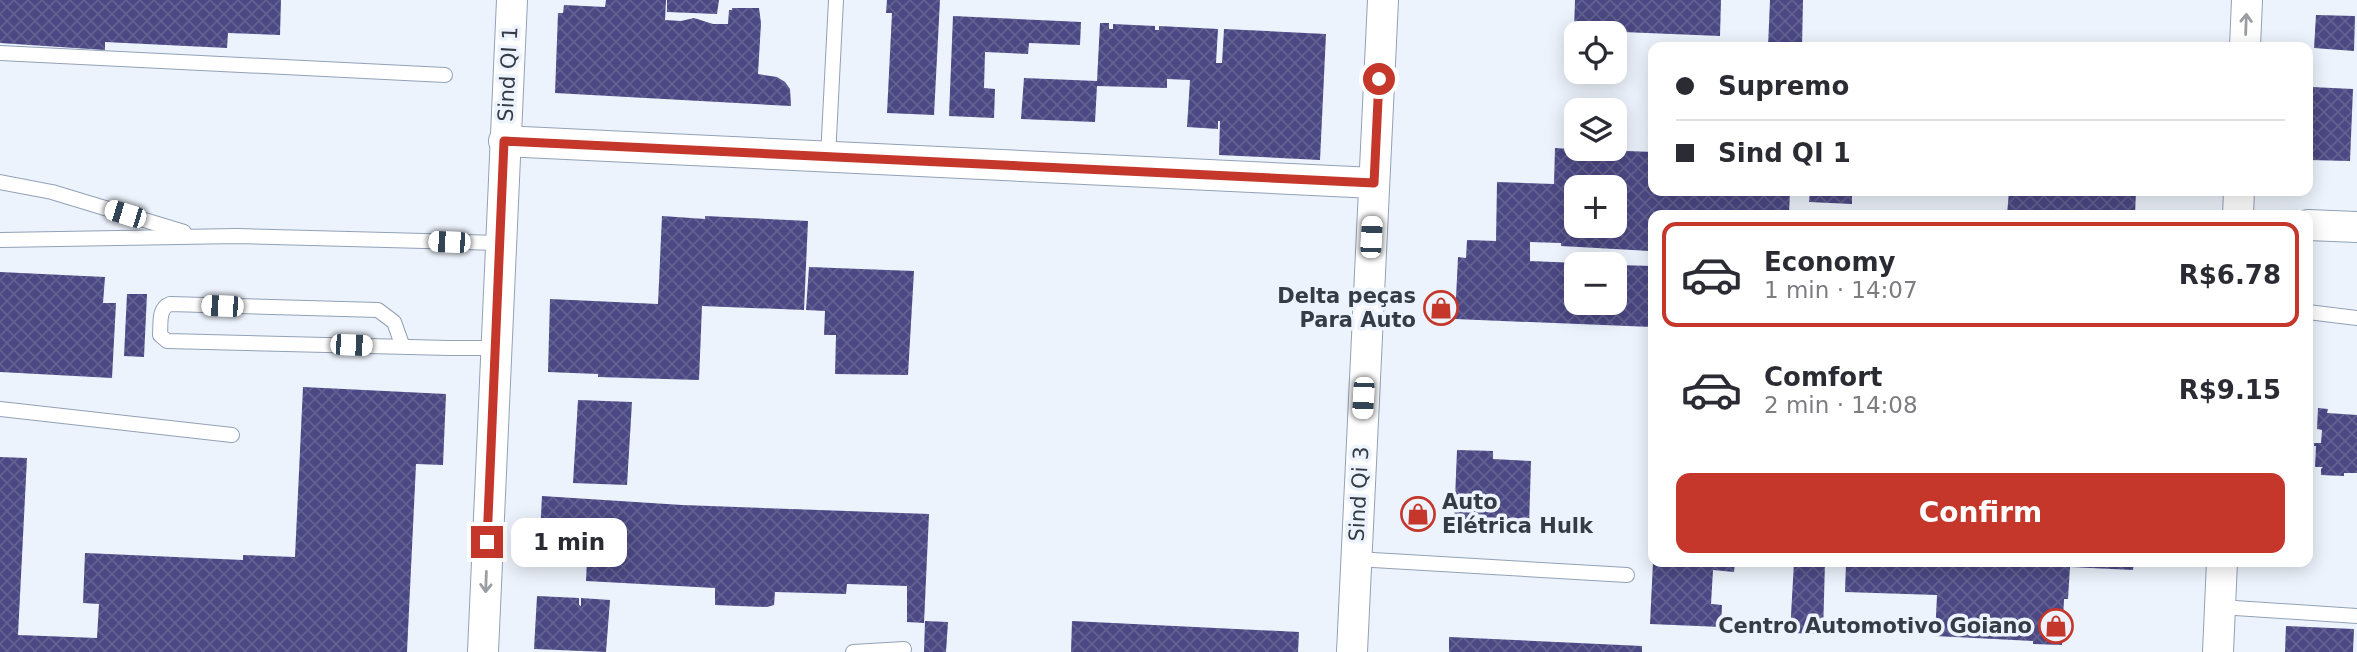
<!DOCTYPE html>
<html lang="en">
<head>
<meta charset="utf-8">
<style>
  :root { --surface:#fff; --page:#f2f2f3; --text:#2b2b33; --muted:#7c7c81; --line:#e1e1e2; --accent:#c4372a }
  body { margin:0; font-family:"DejaVu Sans",sans-serif; background:var(--page); color:var(--text); height:100vh; display:flex; flex-direction:column; font-size:26px; white-space:nowrap }
  * { box-sizing:border-box; margin:0 }
  p { font-size:23px; color:var(--muted) }
  .icon { flex:none; width:38px; height:38px; fill:none; stroke:currentColor; stroke-width:2; stroke-linecap:round; stroke-linejoin:round }
  .map { position:relative; flex:1; overflow:hidden }
  .panel { position:absolute; left:1648px; top:210px; width:665px; height:357px; display:flex; flex-direction:column; background:var(--surface); border-radius:14px; box-shadow:0 4px 18px #0003 }
  .panel>* { flex:none }
  .top-card { position:absolute; left:1648px; top:42px; width:665px; height:154px; border-radius:14px; box-shadow:0 4px 18px #0003; display:grid; align-content:center; height:154px; padding:0 28px; background:var(--surface) }
  .fabs { position:absolute; left:1564px; top:21px; display:grid; gap:14px }
  .fabs a { display:grid; place-items:center; width:63px; height:63px; border-radius:14px; background:var(--surface); box-shadow:0 4px 18px #0003; font-size:35px }
  .end { position:absolute; width:32px; height:32px; margin:-16px; border:9px solid #c4372a; background:#fff; box-shadow:0 0 0 4px #fff }
  .from { border-radius:50% }
  .bubble { position:absolute; height:49px; border-radius:14px; background:var(--surface); box-shadow:0 4px 18px #0003; font-size:23px; font-weight:700; line-height:49px; text-align:center }
  .car { position:absolute; width:21px; height:42px; margin:-21px -10px; border-radius:9px; box-shadow:0 0 5px 2px #0007; background:linear-gradient(#fff 24%,#345 0 40%,#fff 0 76%,#345 0 86%,#fff 0) }
  .top-card b { display:flex; align-items:center; gap:24px; height:66px; font-size:26px }
  .top-card b+b { border-top:2px solid var(--line) }
  .top-card i { width:18px; height:18px; background:var(--text) }
  ul { padding:12px 0 0; list-style:none }
  li { display:flex; align-items:center; gap:21px; height:105px; margin:0 14px 10px; padding:0 14px; border:4px solid transparent; border-radius:14px }
  li div { flex:1 }
  li b { display:block; font-size:26px }
  li em { font-style:normal; font-weight:700 }
  li.on { border-color:var(--accent) }
  li>.icon { width:63px; height:63px; stroke-width:1.5 }
  .primary-button { display:flex; gap:14px; margin-top:auto; padding:14px 28px }
  .primary-button a { flex:1; height:80px; border-radius:14px; background:var(--accent); color:#fff; font-size:28px; font-weight:700; line-height:80px; text-align:center }
  .map>svg:first-child { display:block }
  .building { fill:url(#building-cross-hatch); fill-rule:evenodd }
  .lines { fill:none; stroke-linecap:round; stroke-linejoin:round }
  .lane-casing { stroke:#92a1b7; stroke-width:16 }
  .street-casing { stroke:#92a1b7; stroke-width:32 }
  .lane { stroke:#fff; stroke-width:14 }
  .street { stroke:#fff; stroke-width:30 }
  .oneway { stroke:#9a9ea2 }
  .route { stroke:#c4372a; stroke-width:9 }
  .labels { text-anchor:middle; dominant-baseline:central; stroke-width:7; stroke-linejoin:round; paint-order:stroke }
  .street-label { font-size:21px; fill:#363c45; stroke:#edf3fc }
  .poi-label { font-size:21px; font-weight:bold; fill:#363c45; stroke:#edf3fc; text-anchor:end }
</style>
</head>
<body>
<div class="map">
<svg width="2357" height="652" viewBox="0 0 2357 652">
  <defs>
    <pattern id="building-cross-hatch" width="8" height="8" patternUnits="userSpaceOnUse" patternTransform="scale(1.75)"><rect width="8" height="8" fill="#4b4884"/><path d="M0 0l8 8M0 8l8-8" fill="none" stroke="#636191"/></pattern>
  </defs>
  <rect width="100%" height="100%" fill="#edf3fc"/>
  <g class="building">
    <polygon points="0,0 281,0 280,35 228,33 227,48 105,42 105,50 0,43"/>
    <polygon points="606,0 666,0 665,20 681,21 694,18 713,24 728,24 729,10 732,10 732,8 759,8 761,23 758,74 777,77 785,82 790,89 791,106 555,93 558,13 563,13 564,5 605,7"/>
    <polygon points="667,0 719,0 717,14 667,12"/>
    <polygon points="887,0 940,0 934,115 887,113 892,13 886,13"/>
    <polygon points="1575,0 1721,0 1720,36 1574,30"/>
    <polygon points="1770,0 1803,0 1802,47 1768,47"/>
    <polygon points="2316,15 2355,16 2354,51 2314,48"/>
    <polygon points="953,16 1081,22 1080,45 1029,43 1028,54 985,52 984,88 995,89 994,118 949,116"/>
    <polygon points="1100,23 1109,23 1109,29 1113,29 1113,24 1155,26 1155,30 1159,30 1159,26 1218,29 1216,63 1222,63 1224,29 1326,34 1320,160 1219,155 1220,121 1218,121 1218,129 1187,127 1190,80 1167,79 1167,88 1097,86 1095,122 1021,119 1024,78 1097,81"/>
    <polygon points="2312,87 2353,89 2350,161 2309,160"/>
    <path d="M 1615,146 L 1626,147 L 1626,151 L 1654,152 L 1654,191 L 1790,191 L 1789,215 L 1654,215 L 1654,249 L 1650,249 L 1650,251 L 1561,246 L 1561,243 L 1530,242 L 1530,261 L 1577,263 L 1577,303 L 1615,303 L 1615,265 L 1654,266 L 1652,327 L 1455,319 L 1458,257 L 1466,258 L 1467,240 L 1496,241 L 1497,182 L 1554,184 L 1555,148 L 1609,151 L 1609,149 L 1615,149 ZM 1577,187 L 1615,187 L 1615,226 L 1577,226 Z"/>
    <polygon points="1810,191 1852,191 1852,204 1809,202"/>
    <polygon points="2136,191 2135,215 2007,215 2009,191"/>
    <polygon points="662,216 705,219 705,216 808,221 804,310 702,306 699,380 598,377 598,374 548,372 550,299 658,304"/>
    <polygon points="809,267 914,271 908,375 835,374 836,335 824,335 825,311 806,310"/>
    <polygon points="0,272 105,277 103,303 116,303 112,378 0,372"/>
    <polygon points="127,294 147,294 144,357 124,356"/>
    <polygon points="303,387 446,394 443,465 416,464 407,652 0,652 0,457 27,458 18,635 97,638 99,604 83,603 85,553 243,560 243,555 295,557"/>
    <polygon points="578,400 632,402 627,485 573,483"/>
    <polygon points="2318,408 2328,409 2327,413 2357,415 2357,473 2344,473 2344,476 2321,475 2321,469 2323,467 2315,467 2316,446 2314,446 2314,443 2321,443 2322,430 2317,429"/>
    <polygon points="1457,450 1493,451 1493,459 1531,461 1529,527 1454,524"/>
    <polygon points="542,496 682,505 929,514 924,623 907,622 907,586 847,584 846,594 775,592 774,605 767,607 715,605 715,588 586,581 588,536 540,534"/>
    <polygon points="1653,562 1735,562 1734,572 1713,570 1711,604 1722,605 1721,627 1650,624"/>
    <polygon points="1794,562 1825,562 1823,634 1790,633"/>
    <polygon points="1846,562 2134,562 2133,570 2070,567 2068,599 2064,599 2062,645 2033,644 2033,641 1935,636 1937,595 1845,592"/>
    <polygon points="537,596 579,598 579,605 581,606 581,598 610,600 606,652 534,649"/>
    <polygon points="925,621 948,622 946,652 924,652"/>
    <polygon points="1072,621 1299,632 1298,652 1071,652"/>
    <polygon points="2286,626 2354,629 2353,652 2285,652"/>
    <polygon points="1449,637 1642,646 1642,652 1449,652"/>
  </g>
  <g class="lines">
    <g class="lane-casing">
      <g id="lane">
        <polyline points="0,53 445,75"/>
        <polyline points="828,157 836,0"/>
        <polyline points="0,182 52,192 184,232"/>
        <polyline points="0,240 237,236 500,243"/>
        <polyline points="2308,312 2357,318"/>
        <path d="M 403,347 L 394,322 L 378,310 L 170,304 C 158,308 161,324 160,335 L 167,341 L 450,348 L 495,348"/>
        <polyline points="0,409 232,435"/>
        <polyline points="1356,559 1627,575"/>
        <polyline points="2220,607 2357,616"/>
        <polyline points="853,652 904,649"/>
      </g>
    </g>
    <g class="street-casing">
      <g id="street">
        <polyline points="2245,47 2247,0"/>
        <polyline points="504,141 1374,183"/>
        <polyline points="2238,215 2239,191"/>
        <polyline points="2308,225 2357,227"/>
        <polyline points="483,652 512,0"/>
        <polyline points="1352,652 1383,0"/>
        <polyline points="2218,652 2222,562"/>
      </g>
    </g>
    <use href="#lane" class="lane"/>
    <use href="#street" class="street"/>
  </g>
  <defs><path id="oneway-shaft" d="M-6 0H5M1.5-3L5.5 0L1.5 3" fill="none" stroke-width="1.6" stroke-linecap="round" stroke-linejoin="round" transform="scale(1.75)"/></defs>
  <g class="oneway">
    <use href="#oneway-shaft" transform="translate(2246 24) rotate(-88)"/>
    <use href="#oneway-shaft" transform="translate(486 582) rotate(92)"/>
  </g>
  <g class="lines">
    <polyline class="route" points="487,542 504,141 1374,183 1379,79"/>
  </g>
  <defs>
    <g id="shop-ring" transform="scale(1.75)"><circle r="9.5" fill="#edf3fc" stroke="#c4372a" stroke-width="1.5"/><path d="M-5-2.5h2.3a2.7 3.5 0 0 1 5.4 0H5L5.5 6h-11ZM-1.5-2.5h3a1.5 2.3 0 0 0-3 0Z" fill="#c4372a"/></g>
  </defs>
  <g fill-rule="evenodd">
    <use href="#shop-ring" x="1441" y="308"/>
    <use href="#shop-ring" x="1418" y="514"/>
    <use href="#shop-ring" x="2056" y="626"/>
  </g>
  <g class="labels">
    <g class="street-label">
      <text transform="translate(508 74) rotate(-87)">Sind QI 1</text>
      <text transform="translate(1359 494) rotate(-87)">Sind Qi 3</text>
    </g>
    <g class="poi-label">
      <text x="1416" y="296">Delta peças<tspan x="1416" dy="24">Para Auto</tspan></text>
      <text x="1442" y="502" text-anchor="start">Auto<tspan x="1442" dy="24">Elétrica Hulk</tspan></text>
      <text x="2032" y="626">Centro Automotivo Goiano</text>
    </g>
  </g>
</svg>
<div class="fabs">
<a><svg class="icon" aria-label="locate" viewBox="0 0 24 24"><circle cx="12" cy="12" r="6"/><path d="M12 2v4M12 18v4M2 12h4M18 12h4"/></svg></a>
<a><svg class="icon" aria-label="layers" viewBox="0 0 24 24"><path d="M12 4l9 5-9 5-9-5zM3 14l9 5 9-5"/></svg></a>
<a>+</a>
<a>−</a>
</div>
<i class="end from" style="left:1379px;top:79px"></i>
<i class="end" style="left:487px;top:542px"></i>
<div class="bubble" style="left:511px;top:518px;width:116px">1 min</div>
<i class="car" style="left:125px;top:214px;rotate:287deg"></i>
<i class="car" style="left:1371px;top:237px;rotate:3deg"></i>
<i class="car" style="left:449px;top:242px;rotate:272deg"></i>
<i class="car" style="left:222px;top:306px;rotate:272deg"></i>
<i class="car" style="left:351px;top:345px;rotate:92deg"></i>
<i class="car" style="left:1363px;top:398px;rotate:183deg"></i>
<div class="top-card">
<b><i class="from"></i>Supremo</b>
<b><i></i>Sind QI 1</b>
</div>
<section class="panel">
<ul>
<li class="on"><svg class="icon" aria-label="car" viewBox="0 0 24 24"><path d="M5 17H2v-5l4-1 3-4h7l3 4 3 1v5h-3M9 17h6M6 11h13"/><circle cx="7" cy="17" r="2"/><circle cx="17" cy="17" r="2"/></svg><div><b>Economy</b><p>1 min · 14:07</p></div><em>R$6.78</em></li>
<li><svg class="icon" aria-label="car" viewBox="0 0 24 24"><path d="M5 17H2v-5l4-1 3-4h7l3 4 3 1v5h-3M9 17h6M6 11h13"/><circle cx="7" cy="17" r="2"/><circle cx="17" cy="17" r="2"/></svg><div><b>Comfort</b><p>2 min · 14:08</p></div><em>R$9.15</em></li>
</ul>
<div class="primary-button"><a>Confirm</a></div>
</section>
</div>
</body>
</html>
